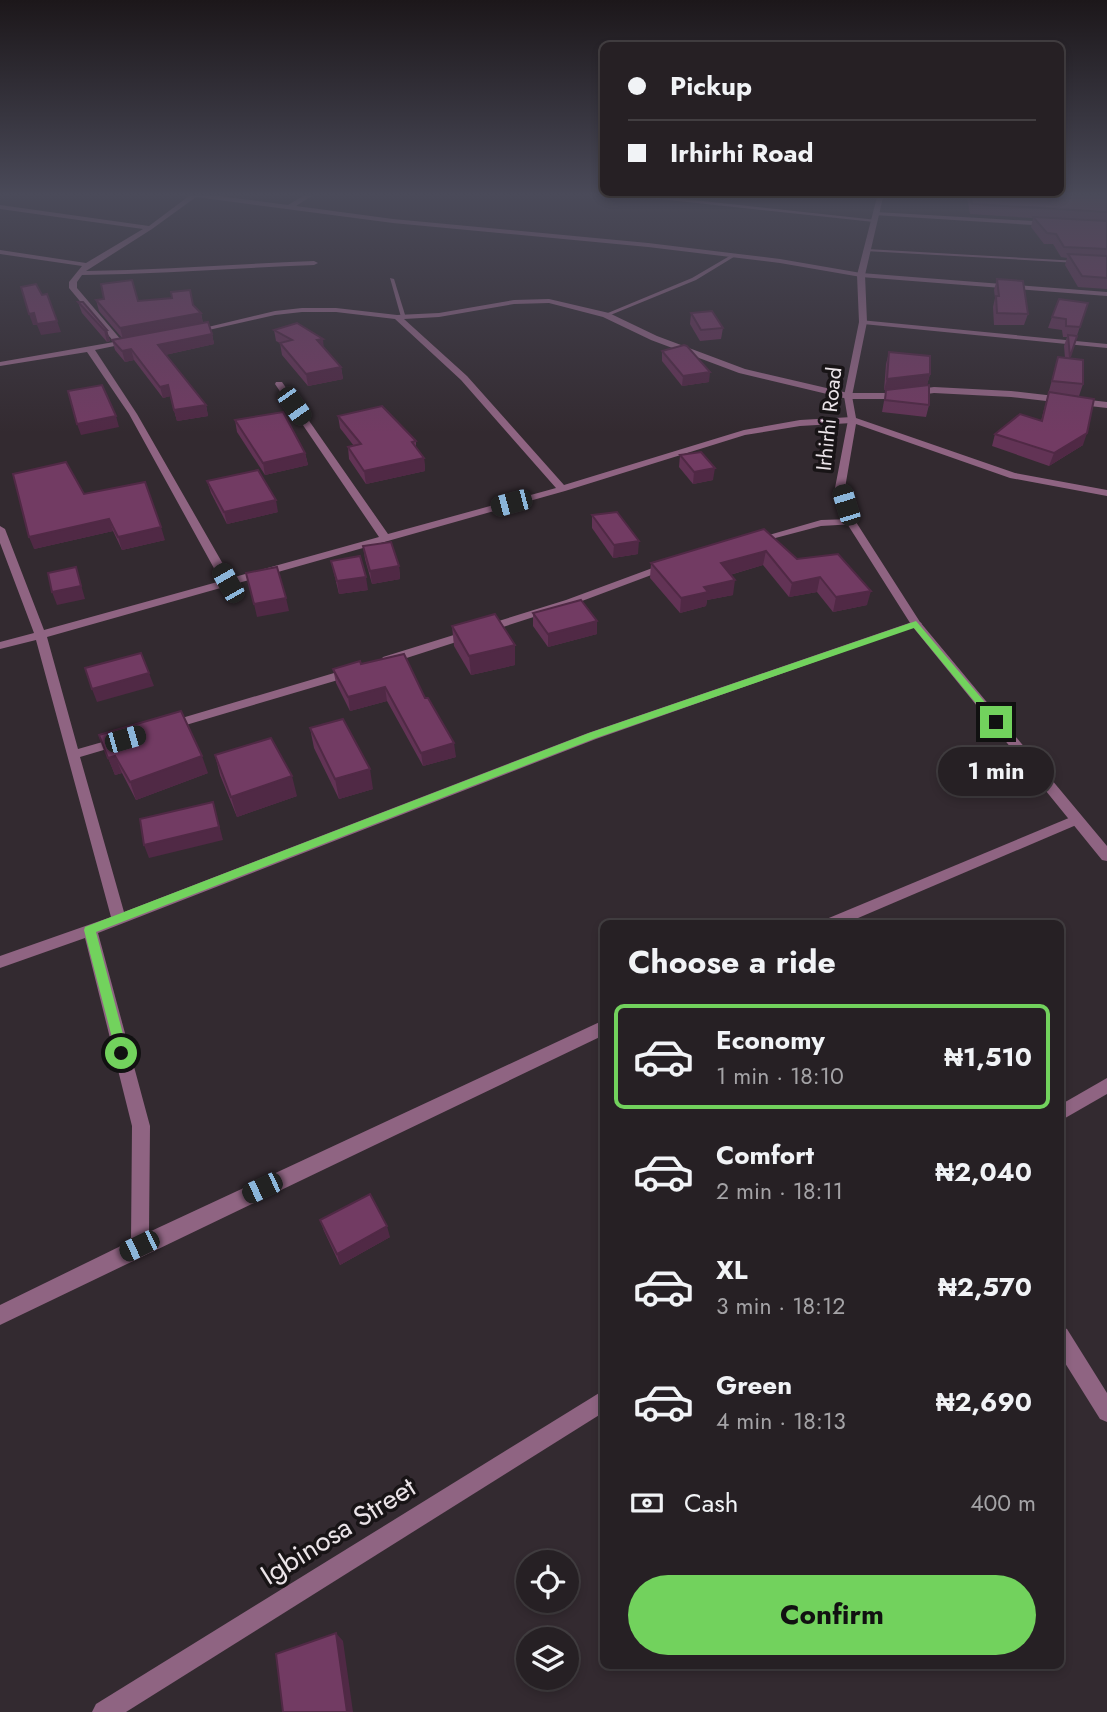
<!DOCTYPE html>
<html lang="en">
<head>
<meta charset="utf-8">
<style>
  :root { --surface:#262024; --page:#322d31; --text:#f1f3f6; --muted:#a4a3a6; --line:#423e41; --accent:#72d25d }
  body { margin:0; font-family:Jost,sans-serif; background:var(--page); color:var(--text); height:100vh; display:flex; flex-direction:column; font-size:26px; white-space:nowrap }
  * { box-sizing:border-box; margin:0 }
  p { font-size:23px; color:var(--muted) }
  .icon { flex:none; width:38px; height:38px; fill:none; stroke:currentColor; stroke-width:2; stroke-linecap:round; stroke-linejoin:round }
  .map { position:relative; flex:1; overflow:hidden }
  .sheet { position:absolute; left:600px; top:920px; width:464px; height:749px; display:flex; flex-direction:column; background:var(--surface); border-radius:10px; box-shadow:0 4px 10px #0003,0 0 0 2px var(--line) }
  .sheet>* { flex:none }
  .banner { position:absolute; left:600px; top:42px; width:464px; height:154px; border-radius:10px; box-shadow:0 4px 10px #0003,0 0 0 2px var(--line); display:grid; align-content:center; height:154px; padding:0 28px; background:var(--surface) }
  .controls { position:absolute; left:516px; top:1550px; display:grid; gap:14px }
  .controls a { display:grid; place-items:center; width:63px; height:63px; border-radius:50%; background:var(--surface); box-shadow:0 4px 10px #0003,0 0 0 2px var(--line); font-size:35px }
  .end { position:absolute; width:32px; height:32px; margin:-16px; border:9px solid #72d25d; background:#111; box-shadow:0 0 0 4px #111 }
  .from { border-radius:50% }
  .bubble { position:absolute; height:49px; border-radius:24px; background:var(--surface); box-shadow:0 4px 10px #0003,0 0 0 2px var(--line); font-size:23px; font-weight:700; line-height:49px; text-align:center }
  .car { position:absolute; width:21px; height:42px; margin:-21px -10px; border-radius:9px; box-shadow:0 0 5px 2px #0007; background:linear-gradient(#222 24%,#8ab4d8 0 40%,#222 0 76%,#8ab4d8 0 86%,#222 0) }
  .banner b { display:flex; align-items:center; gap:24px; height:66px; font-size:26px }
  .banner b+b { border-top:2px solid var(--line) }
  .banner i { width:18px; height:18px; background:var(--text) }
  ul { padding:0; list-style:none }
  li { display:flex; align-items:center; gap:21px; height:105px; margin:0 14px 10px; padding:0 14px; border:4px solid transparent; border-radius:10px }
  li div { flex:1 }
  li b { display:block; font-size:26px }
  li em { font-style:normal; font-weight:700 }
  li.on { border-color:var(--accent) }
  li>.icon { width:63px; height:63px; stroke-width:1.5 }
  h2 { padding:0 28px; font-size:32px; line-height:84px }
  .pay { display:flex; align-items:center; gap:18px; height:77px; padding:0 28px; font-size:26px }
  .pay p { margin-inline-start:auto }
  .button { display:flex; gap:14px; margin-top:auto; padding:14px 28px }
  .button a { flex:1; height:80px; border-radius:42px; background:var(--accent); color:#111; font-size:28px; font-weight:700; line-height:80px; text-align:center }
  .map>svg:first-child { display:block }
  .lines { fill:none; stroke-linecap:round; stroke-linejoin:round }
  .service { fill:#8f6482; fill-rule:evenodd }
  .minor { fill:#8f6482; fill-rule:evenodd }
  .tertiary { fill:#8f6482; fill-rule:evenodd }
  .wall { fill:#623355 }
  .shaded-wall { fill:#502945 }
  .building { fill:#723b63; stroke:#502945; stroke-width:2 }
  .route { fill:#72d25d }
  .labels { text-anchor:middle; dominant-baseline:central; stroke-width:7; stroke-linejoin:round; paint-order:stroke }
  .far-street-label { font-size:21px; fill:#ebe4e8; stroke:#181416 }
  .near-street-label { font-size:28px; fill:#ebe4e8; stroke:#181416 }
</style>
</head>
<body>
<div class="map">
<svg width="1107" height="1712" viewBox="0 0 1107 1712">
  <rect width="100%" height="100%" fill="#332a30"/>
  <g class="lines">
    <g class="service">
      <polygon points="867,249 1078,261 1080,262 1078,263 865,251"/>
      <polygon points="733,254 737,255 696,280 608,316 603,315 692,278"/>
      <polygon points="390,278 394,279 406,318 401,317"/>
    </g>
    <g class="minor">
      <path d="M 174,193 L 195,193 L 288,205 L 308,193 L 316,193 L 296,206 L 393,219 L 648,243 L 780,259 L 861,273 L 1107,292 L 1107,296 L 861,277 L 780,263 L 648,247 L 393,223 L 196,197 L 152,229 L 86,271 C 162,270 238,264 314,261 L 318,263 L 314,265 C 237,268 159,274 82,275 L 77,282 L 77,288 L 122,341 L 130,340 L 134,342 L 95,350 L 137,414 L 231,578 L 379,537 L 275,384 L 276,382 L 282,382 L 388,534 L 556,488 L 461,380 L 395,319 L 336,312 L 302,312 L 275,315 L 191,334 L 187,332 L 275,311 L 302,308 L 336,308 L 397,315 L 439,313 L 514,300 L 549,299 L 609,313 L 657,336 L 745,369 L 848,393 L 891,393 L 934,387 L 1011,391 L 1107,402 L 1107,408 L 1011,397 L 934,393 L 891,399 L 848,399 L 739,373 L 651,340 L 603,317 L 549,303 L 514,304 L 439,317 L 404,319 L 467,376 L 564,485 L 744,430 L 800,420 L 852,417 L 856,420 L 852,423 L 800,426 L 745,435 L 565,491 L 47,637 L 78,749 L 120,737 L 126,741 L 124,744 L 80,757 L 124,912 L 588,733 L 912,622 L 920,622 L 922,624 L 596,739 L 98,933 L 150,1126 L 149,1232 L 604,1020 L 604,1035 L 0,1325 L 0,1305 L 131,1241 L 132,1126 L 85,938 L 0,968 L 0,956 L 111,917 L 36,640 L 0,649 L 0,642 L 34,633 L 0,543 L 0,526 L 5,529 L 44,630 L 221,581 L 129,414 L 87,352 L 0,366 L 0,362 L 114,342 L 69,288 L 69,282 L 82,266 L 0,254 L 0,250 L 86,263 L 143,229 L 0,209 L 0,205 L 149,226 L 189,196 Z"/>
      <polygon points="604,193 630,193 877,220 874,222"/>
      <polygon points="876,212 1050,222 1053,224 1050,226 874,215"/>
      <polygon points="860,320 1107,344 1107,348 863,324 860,324"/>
      <polygon points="851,519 855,520 855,524 821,526 753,544 748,541 821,520"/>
      <polygon points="666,563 671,566 670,568 574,604 391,663 387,664 381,660 383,657 566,600"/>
      <polygon points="351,668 355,669 355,675 169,730 163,726 165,723"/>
      <polygon points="1076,815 1081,817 1083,820 1081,823 844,924 822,924 824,920"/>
      <polygon points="1107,1078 1107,1094 1060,1121 1060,1105"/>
      <polygon points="1060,1326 1067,1329 1107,1393 1107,1422 1100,1419 1060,1355"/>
      <polygon points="604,1390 604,1412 126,1712 92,1712 96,1704"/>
    </g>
    <polygon class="tertiary" points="878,193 884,193 865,275 867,322 852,396 856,418 1015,473 1107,490 1107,496 1010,478 856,424 845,488 856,522 920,622 1107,846 1107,861 1102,860 912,626 846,522 835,488 848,420 844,396 859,322 857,275"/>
  </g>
  <g class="wall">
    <polygon points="966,193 1107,193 1107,289 1078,287 1065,265 1067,258 1061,257 1053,244 1044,244 1031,227 1033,218 970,214"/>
    <polygon points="997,279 1028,314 1024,325 994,325 993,307 995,298 994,290"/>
    <polygon points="96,300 193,305 201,313 203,323 212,334 214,344 165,355 206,405 208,416 177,421 170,396 163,398 134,360 125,362 115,350 112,340 122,338 99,311"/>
    <polygon points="78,302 107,330 110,341 107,342 82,313"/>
    <polygon points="1088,303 1069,359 1083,384 1079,396 1083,445 1049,466 992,446 995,434 1041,421 1058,357 1065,358 1064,346 1067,337 1063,337 1062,330 1048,328 1052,317"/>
    <polygon points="691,313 723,328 721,339 700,341 690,324"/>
    <polygon points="274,330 324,348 341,367 343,379 308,386 282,355 280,343 276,341"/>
    <polygon points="662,351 709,382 682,386 662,361"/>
    <polygon points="889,352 930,374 927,385 929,405 926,417 882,412 886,390 884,390 886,364"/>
    <polygon points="338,416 416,441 416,448 424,458 425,471 366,484 349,459 348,447 354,446 340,428"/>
    <polygon points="235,420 305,453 308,465 265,475 237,432"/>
    <polygon points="680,455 713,480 693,484 679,467"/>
    <polygon points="207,481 278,512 227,524 211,493"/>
    <polygon points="84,494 165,540 122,550 113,531 34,549"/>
    <polygon points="592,515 638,554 613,558 592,528"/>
    <polygon points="764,529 797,559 867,605 833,612 817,592 789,597 763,565 730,575 733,595 707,600 706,606 680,613 650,578 651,563"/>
    <polygon points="363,546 399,566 400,579 372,584 365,559"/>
    <polygon points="331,561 368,590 339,594"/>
    <polygon points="533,613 597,634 548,647 533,626"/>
    <polygon points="452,626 515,665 471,675 454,646"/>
    <polygon points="361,664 425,698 456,757 423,766 387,701 350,711 336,683 333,669"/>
    <polygon points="310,728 373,789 339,799 314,748"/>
    <polygon points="99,735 208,773 136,800 122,773 115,775"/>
    <polygon points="215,755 297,796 237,817 220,775"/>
    <polygon points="320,1220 390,1237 340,1265 324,1231"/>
  </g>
  <g class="shaded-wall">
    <polygon points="34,313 57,321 61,332 41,335 37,325 33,325 29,314"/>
    <polygon points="201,313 203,325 123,339 120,328"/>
    <polygon points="104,330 107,330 110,341 107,342"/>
    <polygon points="212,334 214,344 160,356 158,345"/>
    <polygon points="323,339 324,350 317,340"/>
    <polygon points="131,349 134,360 125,362 122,351"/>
    <polygon points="341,367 343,379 308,386 306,374"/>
    <polygon points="710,372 709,382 682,386 683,376"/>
    <polygon points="930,374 927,385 884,390 887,379"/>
    <polygon points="168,385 171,396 163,398 160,387"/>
    <polygon points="206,405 208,416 177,421 174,410"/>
    <polygon points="116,416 119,427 81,435 77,424"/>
    <polygon points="1087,433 1083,445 1049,466 1054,453"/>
    <polygon points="305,453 308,465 265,475 263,463"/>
    <polygon points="424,458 425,471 366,484 364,471"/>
    <polygon points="715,468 713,480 693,484 694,472"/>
    <polygon points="276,500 278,512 227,524 224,512"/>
    <polygon points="109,519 113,531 34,549 29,537"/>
    <polygon points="161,527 165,540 122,550 118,537"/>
    <polygon points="639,541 638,554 613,558 614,545"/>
    <polygon points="766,551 763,565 719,578 721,563"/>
    <polygon points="399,566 400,579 372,584 370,571"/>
    <polygon points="76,567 85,599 57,605 52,592"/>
    <polygon points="366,577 368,590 339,594 337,581"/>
    <polygon points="820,577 817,592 789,597 792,583"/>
    <polygon points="735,580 733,595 707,600 706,606 680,613 681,598 704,587"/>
    <polygon points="871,591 867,605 833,612 836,597"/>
    <polygon points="286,598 289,611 257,617 254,604"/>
    <polygon points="597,621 597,634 548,647 548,634"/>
    <polygon points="515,645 515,665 471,675 469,656"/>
    <polygon points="149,673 154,686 97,702 92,689"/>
    <polygon points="385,687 387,701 350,711 348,697"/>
    <polygon points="454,743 456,757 423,766 421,753"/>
    <polygon points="115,756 122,773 115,775 108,758"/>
    <polygon points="202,756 208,773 136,800 130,782"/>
    <polygon points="370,769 373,789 339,799 335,779"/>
    <polygon points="292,776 297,796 237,817 231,797"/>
    <polygon points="213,802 223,840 149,858 144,845"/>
    <polygon points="387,1226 390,1237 340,1265 337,1254"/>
    <polygon points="336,1633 343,1641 353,1712 347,1712"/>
  </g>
  <g class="building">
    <polygon points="970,193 1107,193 1107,212 972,204"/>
    <polygon points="1033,217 1107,221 1107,249 1064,247 1056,234 1047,233"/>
    <polygon points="1068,254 1107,256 1107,278 1082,276"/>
    <polygon points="997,279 1023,281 1028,314 997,313 996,296 999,296"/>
    <polygon points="132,280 138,301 172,298 171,292 190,290 193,305 201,313 120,328 96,300 104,299 101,284"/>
    <polygon points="36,284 42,295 47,294 57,321 37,324 34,313 29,314 21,287"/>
    <polygon points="1059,299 1088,303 1080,327 1066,326 1066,319 1052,317"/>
    <polygon points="78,302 83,302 107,330 104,330"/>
    <polygon points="712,311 723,328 701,330 691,313"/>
    <polygon points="208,322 212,334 158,345 206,405 174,410 168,385 160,387 131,349 122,351 112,340"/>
    <polygon points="297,323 323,339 317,340 341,367 306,374 280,343 292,340 274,330"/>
    <polygon points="1068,335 1077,336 1070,357"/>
    <polygon points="684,345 687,346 710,372 683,376 662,351"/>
    <polygon points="889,352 930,356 930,374 887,379"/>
    <polygon points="1058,357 1083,360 1083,384 1052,381"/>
    <polygon points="102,385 116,416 77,424 68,391"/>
    <polygon points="929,385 929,405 885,400 886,390"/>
    <polygon points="1049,392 1094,399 1087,433 1054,453 995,434 1020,414 1042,421"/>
    <polygon points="382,406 416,441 412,442 424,458 364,471 348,447 361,444 338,416"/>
    <polygon points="283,412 305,453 263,463 235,420"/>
    <polygon points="701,452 715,468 694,472 680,455"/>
    <polygon points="66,462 84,494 145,482 161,527 118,537 109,519 29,537 13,474"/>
    <polygon points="258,470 276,500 224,512 207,481"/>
    <polygon points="617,512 639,541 614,545 592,515"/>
    <polygon points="764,529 797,559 838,554 871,591 836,597 820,577 792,583 766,551 721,563 735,580 704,587 708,592 681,598 651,563"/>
    <polygon points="391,542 399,566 370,571 363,546"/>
    <polygon points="360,556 366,577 337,581 331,561"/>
    <polygon points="76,567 81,586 52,592 48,573"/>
    <polygon points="277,567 286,598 254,604 246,573"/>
    <polygon points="581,600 597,621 548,634 533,613"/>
    <polygon points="495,614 515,645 469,656 452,626"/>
    <polygon points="141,653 149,673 92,689 85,668"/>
    <polygon points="404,654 425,698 428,698 454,743 421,753 385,687 348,697 333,669 360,661 361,664"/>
    <polygon points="181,711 202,756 130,782 115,756 108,758 99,735"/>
    <polygon points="343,719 370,769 335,779 310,728"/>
    <polygon points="271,738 292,776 231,797 215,755"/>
    <polygon points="213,802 219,827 144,845 140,819"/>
    <polygon points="370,1194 387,1226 337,1254 320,1220"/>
    <polygon points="336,1633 347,1712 283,1712 276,1654"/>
  </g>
  <linearGradient id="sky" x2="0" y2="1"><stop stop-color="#1c171a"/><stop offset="0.45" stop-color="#4a4a59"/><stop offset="1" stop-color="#4a4a59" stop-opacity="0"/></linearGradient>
  <rect width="1107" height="433" fill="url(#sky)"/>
  <polygon class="route" points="916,621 1000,720 1000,724 993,724 914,628 596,738 96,932 128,1053 121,1058 117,1057 84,930 85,927 589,733"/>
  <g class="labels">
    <g class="far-street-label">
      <text transform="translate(829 419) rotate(-84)">Irhirhi Road</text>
    </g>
    <g class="near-street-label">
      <text transform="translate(338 1531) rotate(-32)">Igbinosa Street</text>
    </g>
  </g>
</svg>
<div class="controls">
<a><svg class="icon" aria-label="locate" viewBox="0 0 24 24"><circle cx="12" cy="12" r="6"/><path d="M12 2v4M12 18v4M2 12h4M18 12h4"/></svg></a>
<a><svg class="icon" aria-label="layers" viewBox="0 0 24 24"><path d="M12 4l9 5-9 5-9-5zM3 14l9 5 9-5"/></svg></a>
</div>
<i class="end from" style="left:121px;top:1053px"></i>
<i class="end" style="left:996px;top:722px"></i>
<div class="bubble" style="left:938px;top:747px;width:116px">1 min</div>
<i class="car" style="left:294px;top:406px;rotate:145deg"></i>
<i class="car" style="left:511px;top:503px;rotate:255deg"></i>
<i class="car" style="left:846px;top:505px;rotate:343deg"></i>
<i class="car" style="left:228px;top:583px;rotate:330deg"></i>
<i class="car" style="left:125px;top:739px;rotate:74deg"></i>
<i class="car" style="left:262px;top:1188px;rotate:245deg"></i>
<i class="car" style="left:139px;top:1246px;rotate:244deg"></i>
<div class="banner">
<b><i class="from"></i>Pickup</b>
<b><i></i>Irhirhi Road</b>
</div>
<section class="sheet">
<h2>Choose a ride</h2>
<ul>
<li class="on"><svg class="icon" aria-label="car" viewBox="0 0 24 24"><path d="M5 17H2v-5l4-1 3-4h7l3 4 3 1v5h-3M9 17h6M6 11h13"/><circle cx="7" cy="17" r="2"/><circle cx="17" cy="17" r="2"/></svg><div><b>Economy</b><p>1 min · 18:10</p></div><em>₦1,510</em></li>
<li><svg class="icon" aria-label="car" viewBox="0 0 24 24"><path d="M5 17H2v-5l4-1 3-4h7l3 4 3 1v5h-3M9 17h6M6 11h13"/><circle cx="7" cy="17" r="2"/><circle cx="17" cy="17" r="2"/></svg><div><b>Comfort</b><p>2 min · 18:11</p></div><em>₦2,040</em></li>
<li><svg class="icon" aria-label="car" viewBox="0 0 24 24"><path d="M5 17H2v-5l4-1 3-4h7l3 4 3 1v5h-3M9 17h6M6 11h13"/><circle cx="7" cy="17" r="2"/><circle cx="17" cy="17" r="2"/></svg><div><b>XL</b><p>3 min · 18:12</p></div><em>₦2,570</em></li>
<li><svg class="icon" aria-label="car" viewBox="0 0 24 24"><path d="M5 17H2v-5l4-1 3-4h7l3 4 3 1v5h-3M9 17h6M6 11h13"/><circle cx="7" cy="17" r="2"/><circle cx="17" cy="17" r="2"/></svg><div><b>Green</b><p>4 min · 18:13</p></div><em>₦2,690</em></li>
</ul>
<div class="pay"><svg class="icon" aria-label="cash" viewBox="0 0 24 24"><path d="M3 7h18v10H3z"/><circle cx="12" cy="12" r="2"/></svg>Cash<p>400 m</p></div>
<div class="button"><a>Confirm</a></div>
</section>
</div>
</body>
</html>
